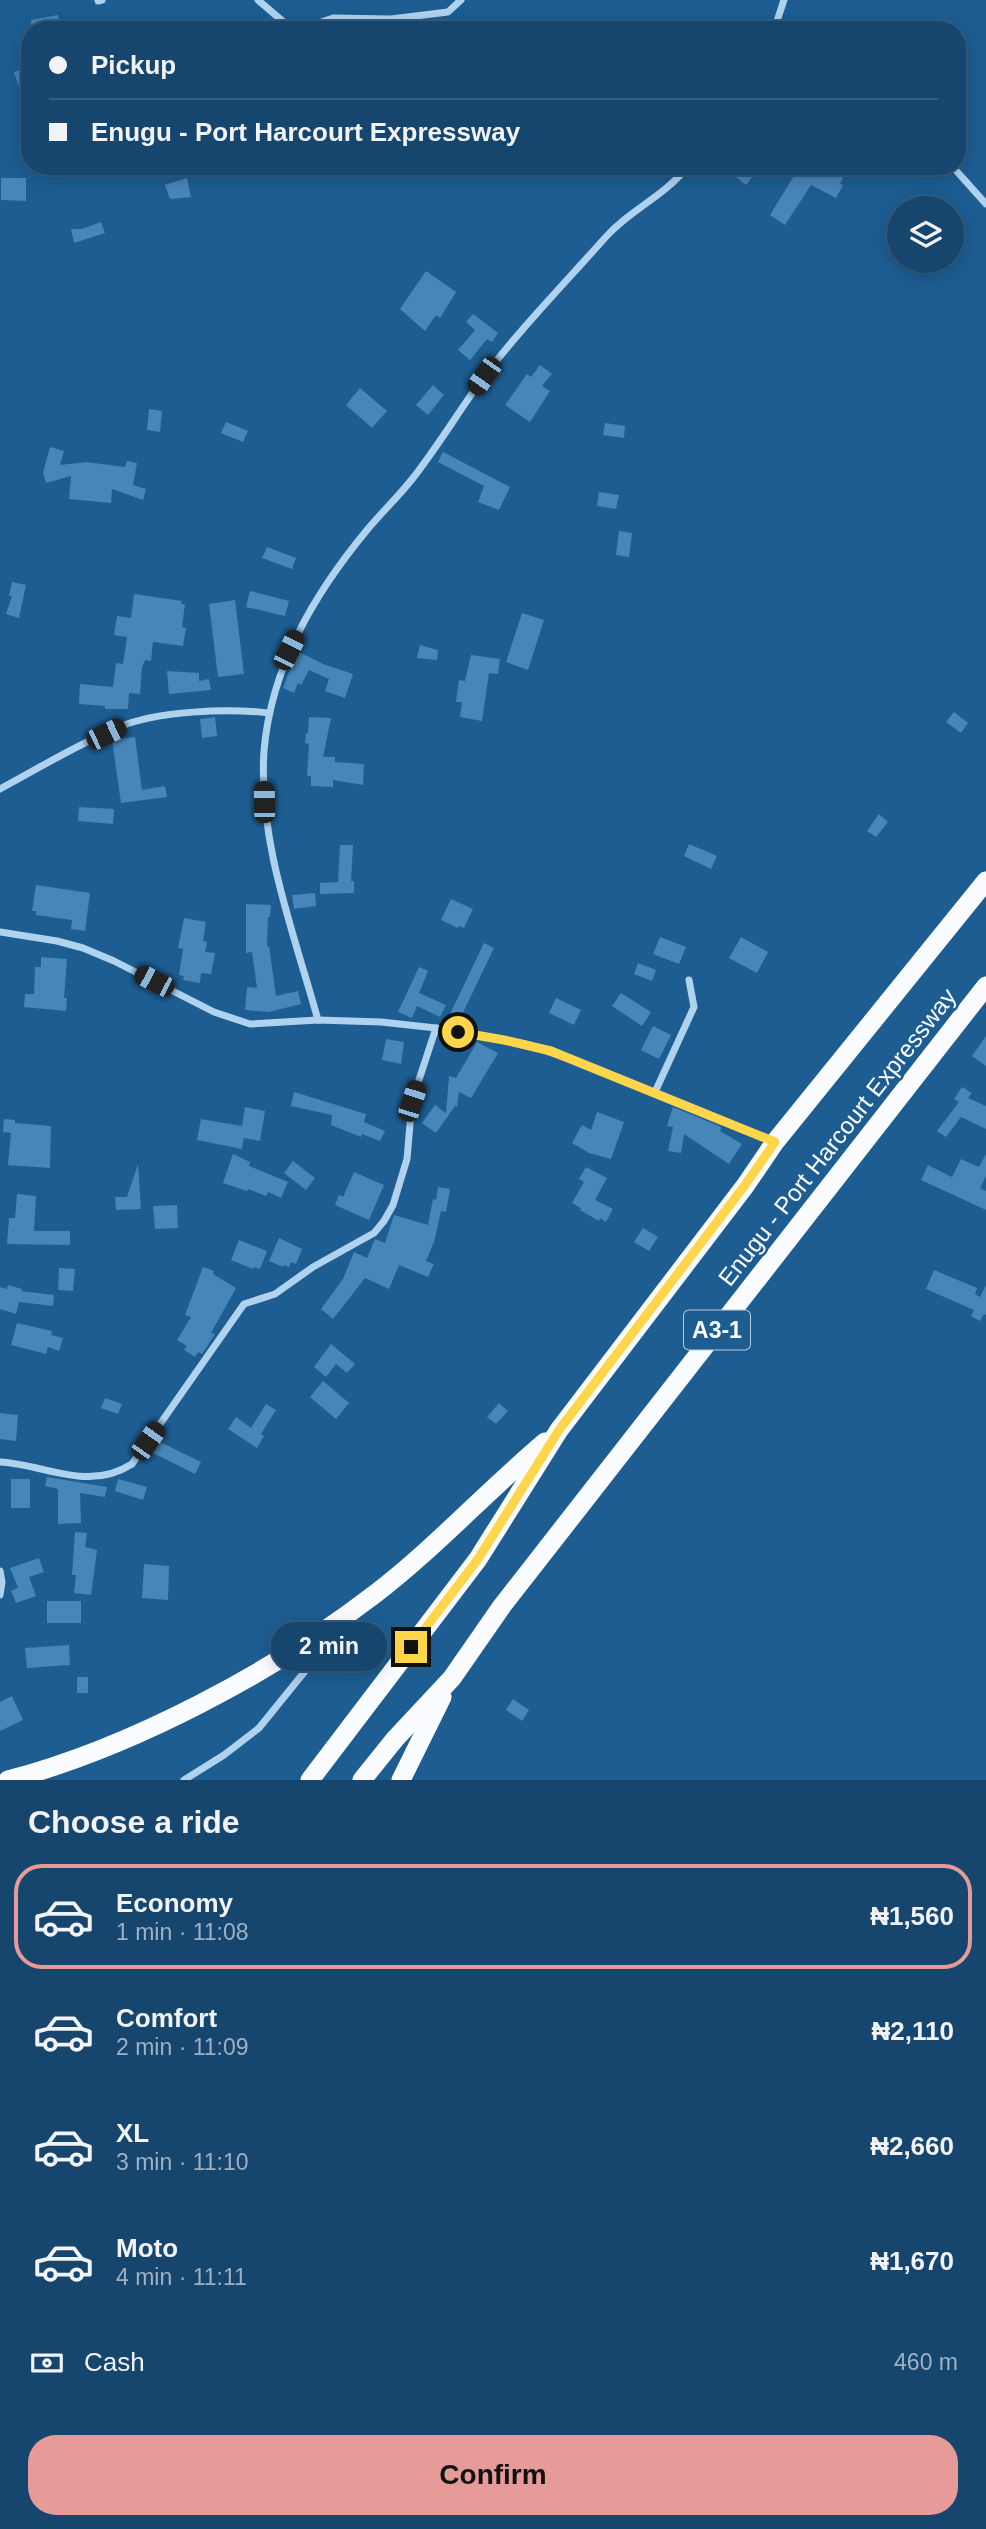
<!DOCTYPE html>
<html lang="en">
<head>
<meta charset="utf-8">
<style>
  :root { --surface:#16466e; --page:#235076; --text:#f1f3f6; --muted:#9eb1c2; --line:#355e81; --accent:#e69b98 }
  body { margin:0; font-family:Arial,sans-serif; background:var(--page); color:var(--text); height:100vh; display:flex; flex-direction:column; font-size:26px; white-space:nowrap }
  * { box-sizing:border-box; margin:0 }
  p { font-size:23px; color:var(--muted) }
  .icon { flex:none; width:38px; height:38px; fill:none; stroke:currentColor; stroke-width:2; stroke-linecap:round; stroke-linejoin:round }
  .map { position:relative; height:1780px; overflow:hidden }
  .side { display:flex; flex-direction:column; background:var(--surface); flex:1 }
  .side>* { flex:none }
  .guide { position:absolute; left:21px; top:21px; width:945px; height:154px; border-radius:28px; box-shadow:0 4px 18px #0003,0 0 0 2px var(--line); display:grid; align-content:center; height:154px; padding:0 28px; background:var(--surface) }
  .tools { position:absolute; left:887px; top:196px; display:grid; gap:14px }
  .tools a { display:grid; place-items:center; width:77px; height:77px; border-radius:50%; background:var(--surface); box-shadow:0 4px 18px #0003,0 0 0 2px var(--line); font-size:35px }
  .end { position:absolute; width:32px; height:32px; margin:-16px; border:9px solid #ffd54a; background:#111; box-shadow:0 0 0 4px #111 }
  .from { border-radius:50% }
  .bubble { position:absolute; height:49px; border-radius:24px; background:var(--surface); box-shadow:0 4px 18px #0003,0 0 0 2px var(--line); font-size:23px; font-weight:800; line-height:49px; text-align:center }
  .car { position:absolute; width:21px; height:42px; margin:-21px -10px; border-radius:9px; box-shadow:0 0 5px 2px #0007; background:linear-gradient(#222 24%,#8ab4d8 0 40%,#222 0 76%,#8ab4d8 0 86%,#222 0) }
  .guide b { display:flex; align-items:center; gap:24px; height:66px; font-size:26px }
  .guide b+b { border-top:2px solid var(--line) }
  .guide i { width:18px; height:18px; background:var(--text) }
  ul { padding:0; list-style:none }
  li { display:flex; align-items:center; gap:21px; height:105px; margin:0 14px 10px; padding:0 14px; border:4px solid transparent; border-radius:28px }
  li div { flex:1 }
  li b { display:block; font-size:26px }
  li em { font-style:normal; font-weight:800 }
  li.active { border-color:var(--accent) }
  li>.icon { width:63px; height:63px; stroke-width:1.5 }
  h2 { padding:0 28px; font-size:32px; line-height:84px }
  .pay { display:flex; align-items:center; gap:18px; height:77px; padding:0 28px; font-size:26px }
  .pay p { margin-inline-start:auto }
  .button { display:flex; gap:14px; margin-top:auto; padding:14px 28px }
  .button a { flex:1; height:80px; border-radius:28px; background:var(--accent); color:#111; font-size:28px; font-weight:800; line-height:80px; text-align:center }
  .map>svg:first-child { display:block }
  .building { fill:#4686b9 }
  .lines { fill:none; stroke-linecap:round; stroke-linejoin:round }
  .minor { stroke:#afd2ee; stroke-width:7 }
  .trunk { stroke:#fafcff; stroke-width:19 }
  .route { stroke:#ffd54a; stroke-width:9 }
  .labels { text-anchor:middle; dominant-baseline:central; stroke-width:5; stroke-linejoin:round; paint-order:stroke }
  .shield { fill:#1d5d92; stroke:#bbcede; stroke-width:2 }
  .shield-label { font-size:23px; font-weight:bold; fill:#fff }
  .street-label { font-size:24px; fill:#fff; stroke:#1d5d92 }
</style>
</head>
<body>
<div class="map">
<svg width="986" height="1780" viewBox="0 0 986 1780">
  <rect width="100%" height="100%" fill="#1d5d92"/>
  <g class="building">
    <polygon points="58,15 61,30 32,30 31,20"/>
    <polygon points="30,67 30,87 20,90 14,72"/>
    <polygon points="722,166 761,166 746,185"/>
    <polygon points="800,166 847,166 840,184 843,185 836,198 811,185 785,225 770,215"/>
    <polygon points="1,178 26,178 26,201 1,200"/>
    <polygon points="187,178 191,197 170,199 165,185"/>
    <polygon points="101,222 105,233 74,243 71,229 82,229"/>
    <polygon points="426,271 456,292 440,318 436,315 425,331 400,309"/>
    <polygon points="473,314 498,333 492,342 487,339 470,360 458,350 475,330 466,322"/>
    <polygon points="540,365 552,374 542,386 550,391 530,422 505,405 527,374 531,377"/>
    <polygon points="433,385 444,395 428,415 416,405"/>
    <polygon points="360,388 387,411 372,428 346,405"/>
    <polygon points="149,409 162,411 160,432 147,430"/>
    <polygon points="226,422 248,431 243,442 221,433"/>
    <polygon points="605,423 625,426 624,438 603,435"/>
    <polygon points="50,447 64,451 60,465 86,462 125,467 127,461 137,463 133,485 146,489 143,500 112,489 111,503 69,499 71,476 46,483 43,473"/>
    <polygon points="443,452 510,487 499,510 478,502 484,486 438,462"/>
    <polygon points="599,492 619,495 616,509 597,506"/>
    <polygon points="619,531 632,533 629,557 616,555"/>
    <polygon points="267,547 296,558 292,569 262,558"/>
    <polygon points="12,582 26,585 19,618 6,614 12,596 9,596"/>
    <polygon points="250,591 289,601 285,616 246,607"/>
    <polygon points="134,594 182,601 181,604 185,604 182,627 186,628 183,646 153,642 151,661 145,660 142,667 140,694 129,693 128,709 105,709 105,706 79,704 80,684 113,687 116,663 123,664 127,637 114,635 117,616 131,618"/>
    <polygon points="235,600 244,674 218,677 209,604"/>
    <polygon points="522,613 544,620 528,670 506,662"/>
    <polygon points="420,645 438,650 437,660 417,658"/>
    <polygon points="297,651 323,664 353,674 345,698 325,691 329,679 309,670 301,685 298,683 294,693 283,688"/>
    <polygon points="471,655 500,659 498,674 489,673 482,721 460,717 462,702 456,702 459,680 465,681"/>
    <polygon points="167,671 199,673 199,681 209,679 211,690 169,694"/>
    <polygon points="954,712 968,723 961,733 946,722"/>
    <polygon points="215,717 217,736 202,738 200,719"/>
    <polygon points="309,717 331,718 323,757 335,757 335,762 364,764 363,785 333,780 333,787 311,786 311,776 307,776 309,744 305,743 306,733 308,733"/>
    <polygon points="135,737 142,790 165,786 167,797 121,803 112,740"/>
    <polygon points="79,807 114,809 113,824 78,821"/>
    <polygon points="879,814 888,822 876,837 867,831"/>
    <polygon points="689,844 717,856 711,869 684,856"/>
    <polygon points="340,845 353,845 351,881 354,881 354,893 320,894 320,883 338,882"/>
    <polygon points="36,885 90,893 85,931 71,929 72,920 36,915 36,911 32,911"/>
    <polygon points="315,893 316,906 294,909 292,895"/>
    <polygon points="451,899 473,909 464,928 459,926 458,928 441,920"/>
    <polygon points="246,904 271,905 270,917 268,917 267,947 269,946 276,996 298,991 301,1004 269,1012 245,1010 247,987 257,988 252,952 246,953"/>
    <polygon points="184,918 206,922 203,941 207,942 205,952 215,953 211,974 201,973 200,983 183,980 184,976 179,975 183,949 178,948"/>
    <polygon points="660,937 686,947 679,964 653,954"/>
    <polygon points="741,937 768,952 757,973 729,958"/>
    <polygon points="484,943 494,948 460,1019 450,1014"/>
    <polygon points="41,957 67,959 64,998 67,998 66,1011 24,1007 25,994 34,994 35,967 41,967"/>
    <polygon points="638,963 656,970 652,981 634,974"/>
    <polygon points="419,967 428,971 419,993 446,1005 440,1017 417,1006 412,1018 398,1012"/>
    <polygon points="621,993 651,1012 642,1026 612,1006"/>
    <polygon points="556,998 581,1010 574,1025 549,1013"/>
    <polygon points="653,1026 671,1035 659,1059 641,1050"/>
    <polygon points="986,1036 986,1066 972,1056"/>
    <polygon points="386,1039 404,1042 401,1064 382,1060"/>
    <polygon points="477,1042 498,1053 471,1098 459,1092 457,1107 455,1106 436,1133 422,1123 435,1105 446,1113 449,1076 456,1078"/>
    <polygon points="962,1087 972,1093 968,1098 986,1106 986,1129 961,1117 946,1137 937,1131 959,1102 954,1099"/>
    <polygon points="294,1092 366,1114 364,1122 385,1131 380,1141 362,1134 361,1137 331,1125 332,1115 291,1106"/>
    <polygon points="245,1107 265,1111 260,1141 244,1138 242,1149 197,1140 201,1119 242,1126"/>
    <polygon points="673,1107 719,1126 722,1128 720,1131 742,1144 729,1164 684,1134 681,1153 668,1151 673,1127 667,1126"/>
    <polygon points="597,1112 624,1122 611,1159 589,1153 572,1143 582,1125 591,1130"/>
    <polygon points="4,1119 15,1120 15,1123 51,1126 50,1168 8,1165 11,1133 3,1132"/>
    <polygon points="233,1154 250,1162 249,1166 288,1182 281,1198 268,1192 266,1196 248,1189 247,1191 223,1183"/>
    <polygon points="986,1154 986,1176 980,1188 986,1191 986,1210 921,1180 928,1165 952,1177 961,1159 979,1167"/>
    <polygon points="293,1161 315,1178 306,1190 284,1173"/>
    <polygon points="138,1164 141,1209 116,1210 115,1197 127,1197"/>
    <polygon points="586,1167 607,1178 595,1200 613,1209 606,1222 600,1218 599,1221 580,1210 581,1208 572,1203 584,1182 579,1179"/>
    <polygon points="354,1172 384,1185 369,1220 335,1205 339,1195 343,1197"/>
    <polygon points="438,1187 450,1189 446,1212 441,1211 434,1242 426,1261 434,1264 428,1277 399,1265 389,1289 365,1278 333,1319 321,1309 343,1279 354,1252 367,1258 375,1239 385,1243 394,1215 428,1225 433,1199 436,1200"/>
    <polygon points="17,1194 36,1196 34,1231 70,1231 70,1245 7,1244 9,1218 15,1218"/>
    <polygon points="177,1205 178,1228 155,1229 153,1206"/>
    <polygon points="643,1228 658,1237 649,1251 634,1242"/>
    <polygon points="279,1238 302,1249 296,1264 291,1262 289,1267 284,1265 283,1267 269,1261"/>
    <polygon points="239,1240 267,1251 260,1269 254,1267 253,1269 231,1260"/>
    <polygon points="203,1267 214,1271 213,1274 236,1288 211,1333 215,1334 202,1354 198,1352 195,1357 184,1350 187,1346 177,1340 191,1317 185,1315"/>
    <polygon points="59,1268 75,1269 73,1291 58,1290"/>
    <polygon points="934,1270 977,1288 975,1294 980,1297 986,1285 986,1315 984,1314 980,1321 971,1316 974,1310 926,1289"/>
    <polygon points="8,1285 22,1289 21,1291 54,1295 53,1306 19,1302 16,1314 0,1309 0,1287 7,1289"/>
    <polygon points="17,1323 52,1331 51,1335 63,1338 59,1351 48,1347 46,1354 11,1345"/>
    <polygon points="331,1344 355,1364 347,1373 336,1364 326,1377 314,1367"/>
    <polygon points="323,1381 349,1403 336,1419 310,1397"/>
    <polygon points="105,1398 122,1404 118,1414 101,1408"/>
    <polygon points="499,1403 508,1411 496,1424 487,1417"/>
    <polygon points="266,1404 276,1410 261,1434 264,1436 257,1448 228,1429 236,1417 251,1428"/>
    <polygon points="0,1413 18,1415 16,1441 0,1439"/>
    <polygon points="156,1440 201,1462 195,1474 149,1451"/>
    <polygon points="47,1477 107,1487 105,1497 80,1493 81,1523 58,1524 58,1489 45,1486"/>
    <rect x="11" y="1479" width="19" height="29"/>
    <polygon points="118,1479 147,1487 143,1500 115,1491"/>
    <polygon points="75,1532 87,1533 85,1547 97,1550 91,1595 74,1593 76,1575 72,1575"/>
    <polygon points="39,1558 44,1572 29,1577 36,1596 16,1603 11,1591 18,1588 10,1568"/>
    <polygon points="144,1564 169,1566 168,1600 142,1598"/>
    <rect x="47" y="1601" width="34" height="22"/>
    <polygon points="69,1645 70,1665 27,1668 25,1648"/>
    <rect x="77" y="1677" width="11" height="16"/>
    <polygon points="12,1696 23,1720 0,1731 0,1702"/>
    <polygon points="513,1699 529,1710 522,1721 506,1710"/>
  </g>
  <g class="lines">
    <g class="minor">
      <polyline points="258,0 293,30"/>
      <polyline points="98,1 102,0"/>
      <polyline points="298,30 333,18 391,19 448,12 461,0"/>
      <polyline points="774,30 784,0"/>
      <polyline points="952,166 986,204"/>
      <path d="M 0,789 C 39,768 78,744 119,727 C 157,711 228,708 268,713"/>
      <polyline points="0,932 57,941 83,948 114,961 214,1012 250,1024 318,1020 381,1022 436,1028 526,1044 592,1067 772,1141"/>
      <path d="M 318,1020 C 294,933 258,842 264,751 C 271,667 314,594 367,530 C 382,512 399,496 413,478 C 438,446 459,411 483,378 C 518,331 565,283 604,239 C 629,210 664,197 688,166"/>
      <polyline points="655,1092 694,1007 689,980"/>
      <path d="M 0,1462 C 48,1465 88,1492 132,1464 L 244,1304 L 275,1294 L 313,1267 L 374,1233 L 384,1221 L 393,1205 L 407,1159 L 412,1101 L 436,1028"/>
      <polyline points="0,1571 2,1582 0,1595"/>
      <polyline points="184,1780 224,1755 259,1728 306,1670 349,1642 351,1615"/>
    </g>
    <g class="trunk">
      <path d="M 8,1780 C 131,1748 275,1671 375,1594 C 435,1548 487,1491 545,1442"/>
      <polyline points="310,1780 478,1559 559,1430 745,1186 775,1142 986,881"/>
      <polyline points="362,1780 395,1739 452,1678 502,1606 986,986"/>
      <polyline points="401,1780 442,1697"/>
    </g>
  </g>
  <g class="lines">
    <polyline class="route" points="411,1647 478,1559 559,1430 745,1185 775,1142 551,1051 504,1040 458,1032"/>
  </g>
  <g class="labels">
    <rect class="shield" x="684" y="1310.5" width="66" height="39" rx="5"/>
    <g class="shield-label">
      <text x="717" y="1330">A3-1</text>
    </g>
    <g class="street-label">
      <text transform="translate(837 1137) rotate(-52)">Enugu - Port Harcourt Expressway</text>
    </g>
  </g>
</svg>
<div class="tools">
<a><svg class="icon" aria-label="layers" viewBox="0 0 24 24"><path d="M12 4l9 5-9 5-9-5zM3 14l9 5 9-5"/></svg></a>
</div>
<i class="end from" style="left:458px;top:1032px"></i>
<i class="end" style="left:411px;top:1647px"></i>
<div class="bubble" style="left:271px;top:1622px;width:116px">2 min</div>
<i class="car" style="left:484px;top:376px;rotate:215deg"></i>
<i class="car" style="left:289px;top:650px;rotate:26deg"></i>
<i class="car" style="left:106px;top:734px;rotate:64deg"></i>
<i class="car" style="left:264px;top:802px;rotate:359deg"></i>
<i class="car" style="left:154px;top:981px;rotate:297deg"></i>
<i class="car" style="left:412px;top:1101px;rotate:18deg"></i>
<i class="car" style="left:148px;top:1441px;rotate:35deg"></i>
<div class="guide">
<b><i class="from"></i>Pickup</b>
<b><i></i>Enugu - Port Harcourt Expressway</b>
</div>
</div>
<section class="side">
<h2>Choose a ride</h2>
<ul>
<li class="active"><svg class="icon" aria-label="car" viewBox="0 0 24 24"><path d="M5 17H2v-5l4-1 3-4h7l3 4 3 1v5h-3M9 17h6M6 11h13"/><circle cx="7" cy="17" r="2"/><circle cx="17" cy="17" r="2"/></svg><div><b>Economy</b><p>1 min · 11:08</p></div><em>₦1,560</em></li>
<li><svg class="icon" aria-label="car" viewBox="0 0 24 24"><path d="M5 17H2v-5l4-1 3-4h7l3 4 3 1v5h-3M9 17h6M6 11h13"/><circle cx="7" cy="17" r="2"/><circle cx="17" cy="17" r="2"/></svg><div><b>Comfort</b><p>2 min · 11:09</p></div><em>₦2,110</em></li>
<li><svg class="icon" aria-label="car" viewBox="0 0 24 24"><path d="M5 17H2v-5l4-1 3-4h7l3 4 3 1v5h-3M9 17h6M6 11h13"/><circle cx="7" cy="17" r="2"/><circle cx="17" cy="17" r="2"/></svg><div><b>XL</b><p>3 min · 11:10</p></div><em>₦2,660</em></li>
<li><svg class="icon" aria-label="car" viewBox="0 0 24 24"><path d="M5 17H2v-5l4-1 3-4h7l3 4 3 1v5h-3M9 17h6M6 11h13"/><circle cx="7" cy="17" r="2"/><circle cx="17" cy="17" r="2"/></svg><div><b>Moto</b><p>4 min · 11:11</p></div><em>₦1,670</em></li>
</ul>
<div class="pay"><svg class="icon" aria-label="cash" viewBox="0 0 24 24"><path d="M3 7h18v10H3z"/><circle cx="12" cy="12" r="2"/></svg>Cash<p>460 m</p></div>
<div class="button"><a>Confirm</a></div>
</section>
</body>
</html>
